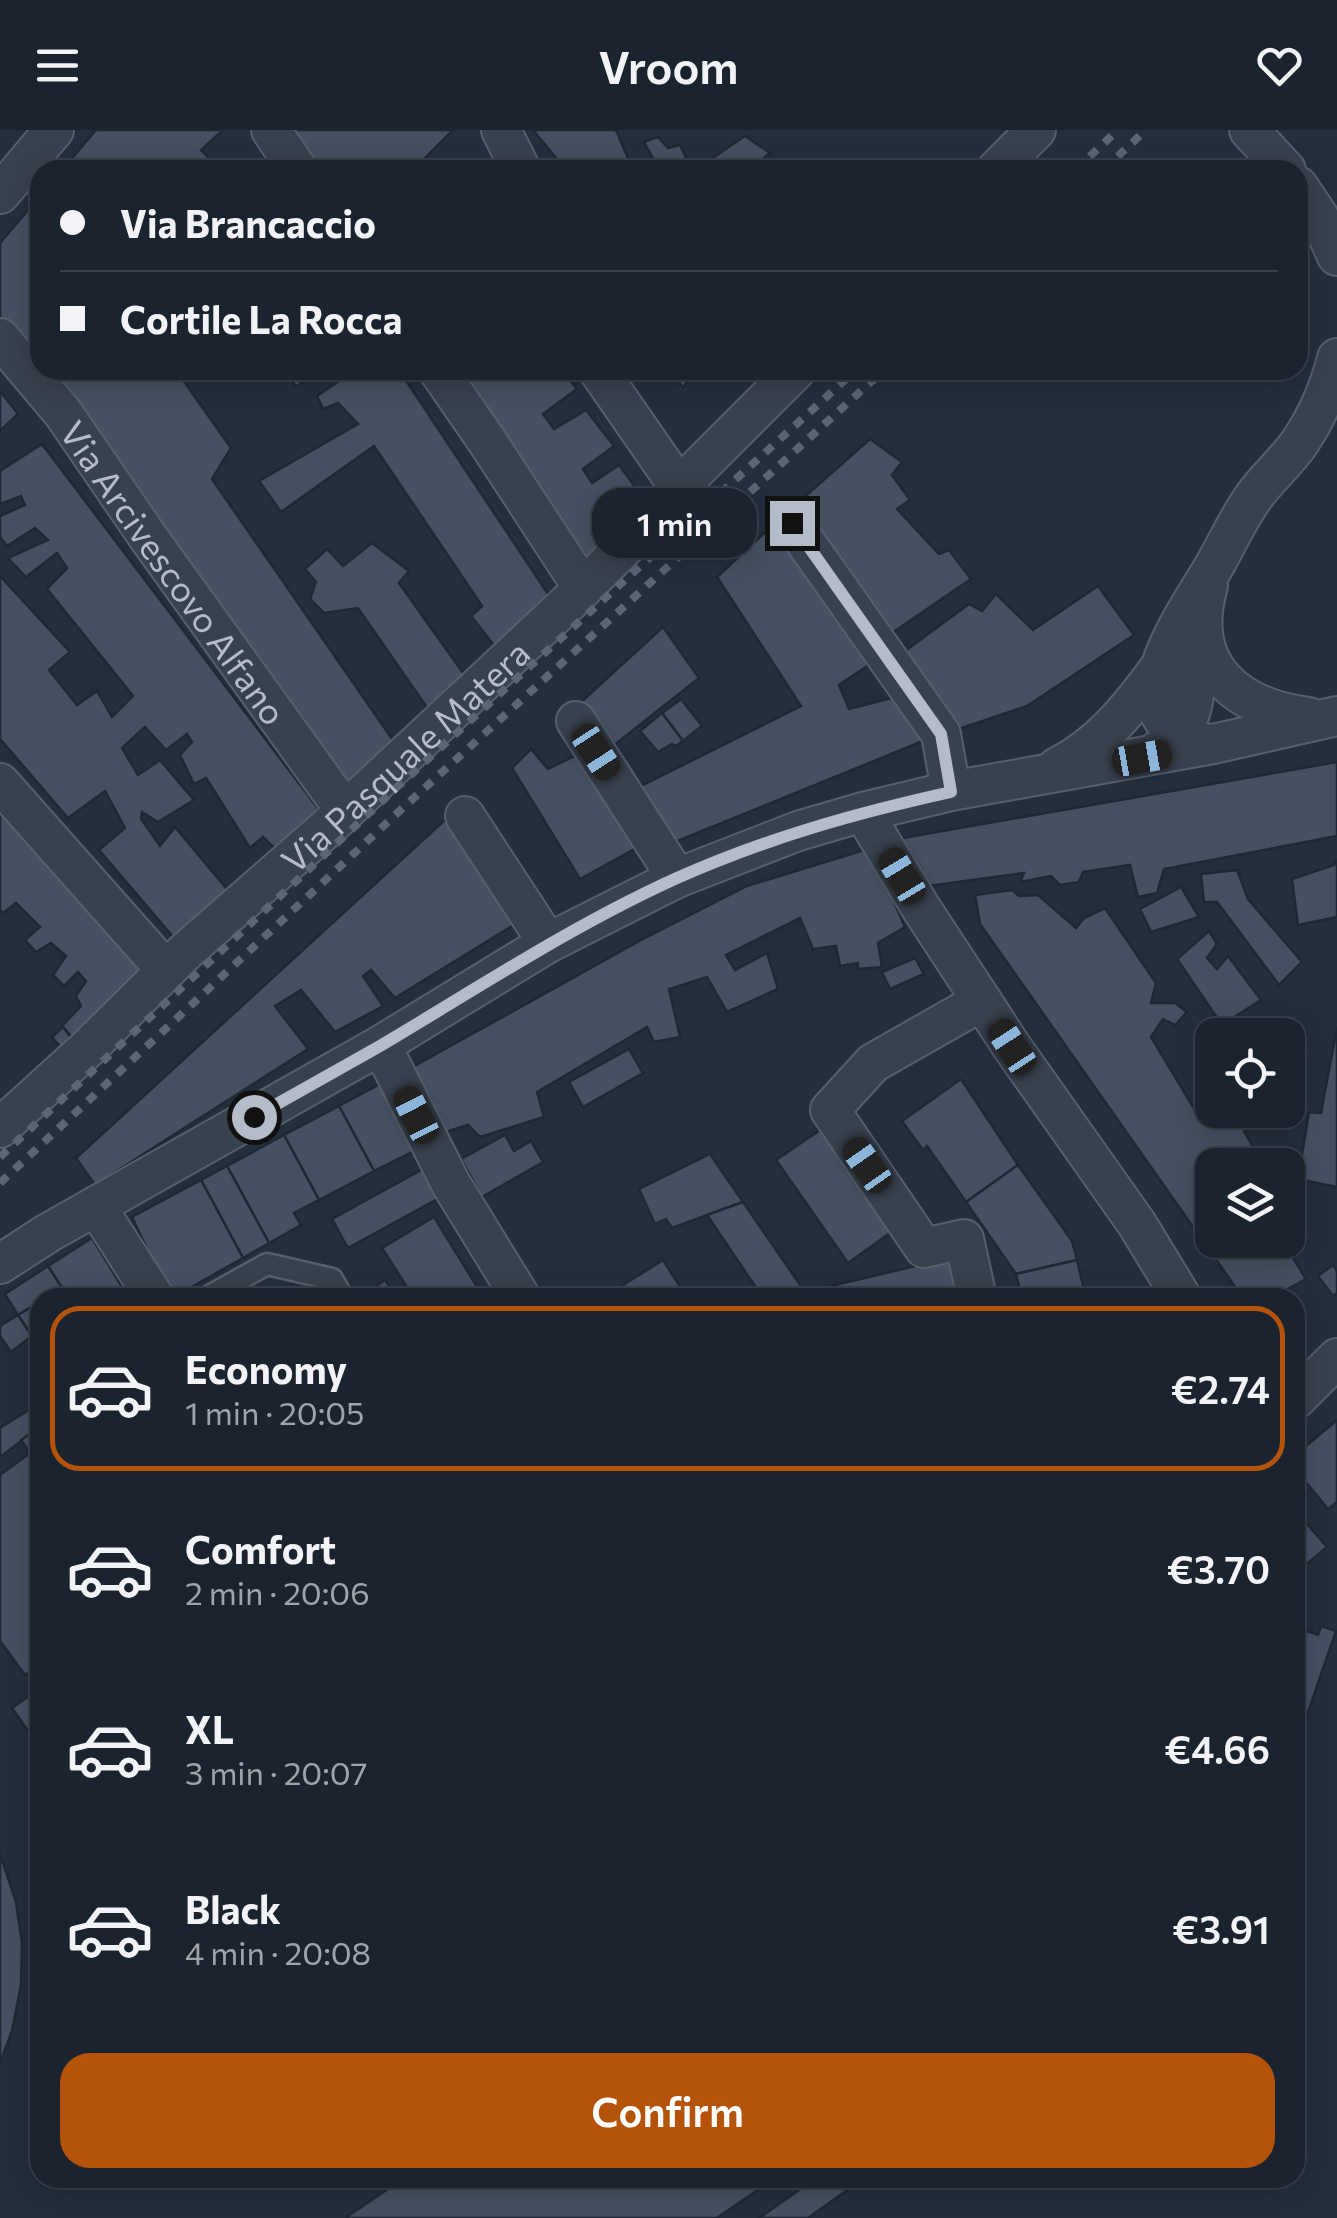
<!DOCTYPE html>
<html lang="en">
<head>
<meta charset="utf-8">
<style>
  :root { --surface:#1b232e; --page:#282f3a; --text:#f1f3f6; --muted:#a0a4aa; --line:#39404a; --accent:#b45309 }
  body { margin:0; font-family:Commissioner,sans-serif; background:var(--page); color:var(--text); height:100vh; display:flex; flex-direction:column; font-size:38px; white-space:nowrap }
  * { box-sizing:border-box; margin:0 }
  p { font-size:32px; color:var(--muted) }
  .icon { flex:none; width:55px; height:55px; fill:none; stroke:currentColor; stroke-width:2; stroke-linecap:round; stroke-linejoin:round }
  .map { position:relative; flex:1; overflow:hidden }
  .drawer { position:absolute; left:30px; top:1158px; width:1275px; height:900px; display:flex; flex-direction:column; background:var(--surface); border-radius:30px; box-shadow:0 5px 25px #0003,0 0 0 2px var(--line) }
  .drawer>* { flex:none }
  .top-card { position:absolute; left:30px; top:30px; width:1278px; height:220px; border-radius:30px; box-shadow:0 5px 25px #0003,0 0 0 2px var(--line); display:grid; align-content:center; height:220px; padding:0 30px; background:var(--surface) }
  .controls { position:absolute; left:1195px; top:888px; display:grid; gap:20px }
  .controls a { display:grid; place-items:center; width:110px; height:110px; border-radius:20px; background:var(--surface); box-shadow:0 5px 25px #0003,0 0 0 2px var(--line); font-size:50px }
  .end { position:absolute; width:45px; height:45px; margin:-22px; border:12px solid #b4bcc9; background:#111; box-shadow:0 0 0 5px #111 }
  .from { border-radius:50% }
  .bubble { position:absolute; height:70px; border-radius:30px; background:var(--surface); box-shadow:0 5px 25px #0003,0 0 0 2px var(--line); font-size:32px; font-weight:600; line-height:70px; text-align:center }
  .car { position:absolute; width:30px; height:60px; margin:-30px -15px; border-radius:12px; box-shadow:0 0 8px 2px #0007; background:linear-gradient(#222 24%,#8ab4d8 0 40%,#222 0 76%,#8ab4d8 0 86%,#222 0) }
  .top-card b { display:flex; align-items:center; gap:35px; height:95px; font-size:38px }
  .top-card b+b { border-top:2px solid var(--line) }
  .top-card i { width:25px; height:25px; background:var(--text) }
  ul { padding:18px 0 0; list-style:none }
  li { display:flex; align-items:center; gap:30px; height:165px; margin:0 20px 15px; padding:0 10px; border:5px solid transparent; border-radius:30px }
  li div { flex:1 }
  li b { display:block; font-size:38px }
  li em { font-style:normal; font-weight:600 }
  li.on { border-color:var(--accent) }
  li>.icon { width:90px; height:90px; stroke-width:1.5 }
  .cta { display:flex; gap:20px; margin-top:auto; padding:20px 30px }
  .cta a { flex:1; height:115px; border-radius:30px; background:var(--accent); color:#fff; font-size:40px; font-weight:600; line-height:115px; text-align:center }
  header { display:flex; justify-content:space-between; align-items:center; height:130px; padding:0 30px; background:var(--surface); font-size:45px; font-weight:600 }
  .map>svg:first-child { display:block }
  .building { fill:#455162; stroke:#1f2835; stroke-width:2.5 }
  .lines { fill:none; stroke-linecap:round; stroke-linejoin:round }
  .lane-casing { stroke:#565f6c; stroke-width:25 }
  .street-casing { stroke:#565f6c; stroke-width:42 }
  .lane { stroke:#38414e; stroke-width:20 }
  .street { stroke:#38414e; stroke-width:38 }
  .rail { stroke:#5a6575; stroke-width:8; stroke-dasharray:10 10; stroke-linecap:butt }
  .route { stroke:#b4bcc9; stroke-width:12 }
  .labels { text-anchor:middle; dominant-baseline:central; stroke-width:8; stroke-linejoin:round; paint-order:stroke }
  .street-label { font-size:35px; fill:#b4bcc9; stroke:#1d2633 }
</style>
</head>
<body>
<header><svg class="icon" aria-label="menu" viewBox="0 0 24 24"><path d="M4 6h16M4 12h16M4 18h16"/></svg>Vroom<svg class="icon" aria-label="heart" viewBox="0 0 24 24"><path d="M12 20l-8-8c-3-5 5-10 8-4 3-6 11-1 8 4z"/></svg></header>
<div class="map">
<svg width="1337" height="2088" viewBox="0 0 1337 2088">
  <rect width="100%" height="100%" fill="#242f3e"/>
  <g class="building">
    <polygon points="96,0 223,0 201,20 213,32 206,40 62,40"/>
    <polygon points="287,0 453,0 413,40 314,40"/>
    <polygon points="533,0 616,0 633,40 566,40"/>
    <polygon points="745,6 770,23 749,40 695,40"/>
    <polygon points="658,7 668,18 680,15 692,40 644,40 656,34 644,12"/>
    <polygon points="40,66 40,157 31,165 40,176 37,191 40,194 40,221 29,228 0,194 0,113"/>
    <polygon points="57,240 176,240 231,318 212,349 397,616 352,658 52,245"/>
    <polygon points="283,240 327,240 296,256"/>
    <polygon points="355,240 399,240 552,470 500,523 471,486 482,476 374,316 281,382 259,351 358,294 338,273 323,279 317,266"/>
    <polygon points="454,240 562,240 577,259 543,284 554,299 586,280 614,316 583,339 592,353 619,335 653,381 590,436"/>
    <polygon points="667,240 698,240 683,257"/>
    <polygon points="0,261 18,284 0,301"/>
    <polygon points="870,309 902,332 892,345 910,370 897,379 939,424 949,420 971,449 889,505 801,370"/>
    <polygon points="42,314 323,685 282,726 263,707 250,718 206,648 194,654 180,625 192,612 187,604 166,620 145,597 122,618 138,645 160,630 194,670 158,692 142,682 141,689 160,716 175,697 231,764 180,815 99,720 125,698 105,661 68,688 0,609 0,446 70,522 49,540 77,575 97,561 112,587 133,566 47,459 67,438 57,423 26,447 8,428 48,410 35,398 7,416 0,407 0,386 25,375 21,366 0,374 0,341"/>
    <polygon points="775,393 875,531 839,555 849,579 899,566 923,611 670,714 637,658 801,576 717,447"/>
    <polygon points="372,413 409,441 399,453 466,547 428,579 358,478 324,483 310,469 316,452 305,439 327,419 343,436"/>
    <polygon points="1098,456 1134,505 1027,576 953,601 901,524 969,474 982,481 996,464 1033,500"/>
    <polygon points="663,497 699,548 608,620 580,573"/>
    <polygon points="681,569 702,596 683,611 662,583"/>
    <polygon points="662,583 683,611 676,616 672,614 658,622 640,601"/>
    <polygon points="531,619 548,639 583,622 638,717 580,749 512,638"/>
    <polygon points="1337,632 1337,706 1164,739 1157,763 1138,767 1130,735 1083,742 1079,752 1060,755 1051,746 1020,752 1024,743 921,757 897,709"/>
    <polygon points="0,681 148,847 79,915 62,896 81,876 76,866 86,851 78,842 64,856 53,845 66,826 51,813 36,822 25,810 40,797 16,773 3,783 0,780"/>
    <polygon points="447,688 517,793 395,868 371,840 363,846 383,876 335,902 301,860 275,876 308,919 95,1055 76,1028"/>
    <polygon points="871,718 905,797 878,813 882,837 858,839 858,833 840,836 836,816 813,819 800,788 726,825 735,840 767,823 778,859 727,882 707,847 669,859 680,907 654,912 647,897 537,962 544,987 480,1007 468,995 436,1005 409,939 641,810 747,756"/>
    <polygon points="1337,729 1337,787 1298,795 1292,749 1334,735"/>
    <polygon points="1237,740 1248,769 1302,832 1279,855 1217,772 1204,772 1201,744"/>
    <polygon points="1181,757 1199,787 1151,802 1140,779"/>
    <polygon points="1012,760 1019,766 1038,765 1076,798 1084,788 1105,778 1156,853 1151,873 1175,873 1187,882 1175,895 1163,889 1151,907 1195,980 1212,965 1212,980 1253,980 1256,983 1244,1001 1257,1024 1248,1035 1212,1035 1212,1110 1282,1110 1306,1149 1271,1168 1243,1168 980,794 975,765"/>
    <polygon points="1209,801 1217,814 1207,828 1217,839 1228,826 1261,870 1222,895 1177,829"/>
    <polygon points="915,828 924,844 890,859 882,842"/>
    <polygon points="63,897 78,917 68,926 52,907"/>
    <polygon points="1337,897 1337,1057 1298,1049 1309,982 1321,983"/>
    <polygon points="629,919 643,943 583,977 569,952"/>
    <polygon points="961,949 1018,1035 966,1072 927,1016 923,1020 902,991"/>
    <polygon points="384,952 422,1017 374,1041 339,976"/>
    <polygon points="339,976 374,1041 319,1070 284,1005"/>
    <polygon points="826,996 897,1098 848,1133 776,1030"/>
    <polygon points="284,1005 319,1070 294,1083 301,1095 269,1113 227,1036"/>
    <polygon points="505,1005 514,1021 531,1011 543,1032 482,1067 461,1029"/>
    <polygon points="710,1024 743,1072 672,1098 666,1089 655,1094 639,1059"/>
    <polygon points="1018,1035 1072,1111 1077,1130 1016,1144 966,1072"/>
    <polygon points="227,1036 269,1113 243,1128 201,1050"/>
    <polygon points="425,1038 441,1067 348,1118 332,1089"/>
    <polygon points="201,1050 243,1128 181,1163 165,1157 132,1087"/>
    <polygon points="743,1072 805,1162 809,1168 763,1168 707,1085"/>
    <polygon points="434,1087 484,1168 414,1168 382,1118"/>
    <polygon points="92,1108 127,1165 122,1168 102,1168 100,1165 96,1168 68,1168 48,1136"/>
    <polygon points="950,1128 960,1168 809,1168 805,1162"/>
    <polygon points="663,1130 682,1160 686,1158 691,1168 627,1168 620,1157"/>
    <polygon points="1077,1130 1086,1168 1022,1168 1016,1144"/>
    <polygon points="1333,1135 1337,1141 1337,1163 1333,1166 1318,1146"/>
    <polygon points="48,1136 62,1158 47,1168 40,1168 40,1172 18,1185 5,1164"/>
    <polygon points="385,1150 397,1168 377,1168 372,1159"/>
    <polygon points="62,1158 68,1168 47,1168"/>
    <polygon points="40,1172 40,1201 32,1206 18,1185"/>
    <polygon points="18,1185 32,1206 11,1222 0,1206 0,1196"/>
    <polygon points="40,1234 40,1261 29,1242"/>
    <polygon points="40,1273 40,1297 0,1327 0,1298"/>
    <polygon points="1337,1290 1337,1372 1328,1379 1295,1339 1295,1325"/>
    <polygon points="40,1297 40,1336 21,1310"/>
    <polygon points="30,1323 40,1336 40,1421 38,1422 40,1425 40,1534 25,1545 0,1511 0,1345"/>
    <polygon points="1295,1380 1327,1417 1295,1444"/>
    <polygon points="1321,1496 1336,1501 1295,1620 1295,1532 1307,1501 1318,1505"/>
    <polygon points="40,1558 40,1618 12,1578"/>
    <polygon points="0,1724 16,1772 22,1813 21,1855 12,1901 0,1933"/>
    <polygon points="404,2048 775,2048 717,2088 345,2088"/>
    <polygon points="816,2048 864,2048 808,2088 759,2088"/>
  </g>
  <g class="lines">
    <g class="lane-casing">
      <polyline id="lane" points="206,1168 267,1134 332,1149 343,1168"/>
    </g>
    <g class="street-casing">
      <g id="street">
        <polyline points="271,0 298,40"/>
        <polyline points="501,0 521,40"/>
        <polyline points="1249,0 1286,40"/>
        <polyline points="996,40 1036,0"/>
        <polyline points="1298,56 1319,87 1337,126"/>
        <polyline points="0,64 54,0"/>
        <path id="s1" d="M 0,208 L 63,283 L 148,407 L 333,664 L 347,679"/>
        <polyline points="438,240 487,311 583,458"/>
        <polyline points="598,240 679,357"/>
        <polyline points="792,393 941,604 951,661"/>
        <path d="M 1208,456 C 1185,536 1236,578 1309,587"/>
        <polyline points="576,591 677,748"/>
        <path d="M 1211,614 C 1103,597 1182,490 1213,438 C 1227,414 1238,388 1255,365 C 1269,346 1287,331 1300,312 C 1318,285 1329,260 1337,228"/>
        <path d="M 1158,620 C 1203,598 1193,549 1198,509"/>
        <path d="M 1057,637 C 1100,616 1130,578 1158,540"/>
        <polyline points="0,653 155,828 167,839"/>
        <polyline points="863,682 921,778 1012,917 1137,1094 1182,1168"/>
        <polyline points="465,686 548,813"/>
        <polyline points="381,915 451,1054 521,1168"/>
        <path id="s2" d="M 0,998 L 89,917 L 186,821 L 328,697 L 568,473 L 665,377 L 679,357 L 796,240"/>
        <polyline points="96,1076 155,1168"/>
        <polyline points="0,1134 48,1103 381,915 548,813 677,748 798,701 863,682 951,661 1213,614 1337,586"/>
        <polyline points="977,1168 964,1109 924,1118 830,980 873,933 982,871"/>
        <polyline points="1295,1270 1337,1228"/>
      </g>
    </g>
    <use href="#lane" class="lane"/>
    <use href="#street" class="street"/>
    <g class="rail">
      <polyline points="1075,40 1118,0"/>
      <polyline points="1103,40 1146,0"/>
      <polyline points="0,1027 395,659 856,240"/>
      <polyline points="0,1053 406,675 884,240"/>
    </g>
  </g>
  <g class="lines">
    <path class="route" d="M 254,987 C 296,963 338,940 380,916 C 478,858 573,795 677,748 C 767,708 856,683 951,662 L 941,604 L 792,393"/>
  </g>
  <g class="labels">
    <g class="street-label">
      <text stroke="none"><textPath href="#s1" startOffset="292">Via Arcivescovo Alfano</textPath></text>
      <text stroke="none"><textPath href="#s2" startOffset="550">Via Pasquale Matera</textPath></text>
    </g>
  </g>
</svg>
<div class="controls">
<a><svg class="icon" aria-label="locate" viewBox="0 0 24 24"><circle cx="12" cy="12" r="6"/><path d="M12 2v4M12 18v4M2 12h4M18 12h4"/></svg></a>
<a><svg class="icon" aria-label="layers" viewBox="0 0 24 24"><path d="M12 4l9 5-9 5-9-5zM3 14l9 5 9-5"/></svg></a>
</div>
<i class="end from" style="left:254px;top:987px"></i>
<i class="end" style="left:792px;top:393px"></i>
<div class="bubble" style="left:592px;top:358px;width:165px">1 min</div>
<i class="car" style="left:596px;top:622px;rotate:147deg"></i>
<i class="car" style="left:1142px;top:628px;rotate:80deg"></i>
<i class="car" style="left:902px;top:746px;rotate:329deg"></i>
<i class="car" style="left:1012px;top:917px;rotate:327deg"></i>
<i class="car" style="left:416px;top:985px;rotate:333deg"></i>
<i class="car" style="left:867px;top:1035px;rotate:325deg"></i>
<div class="top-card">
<b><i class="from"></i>Via Brancaccio</b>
<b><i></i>Cortile La Rocca</b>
</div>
<section class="drawer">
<ul>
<li class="on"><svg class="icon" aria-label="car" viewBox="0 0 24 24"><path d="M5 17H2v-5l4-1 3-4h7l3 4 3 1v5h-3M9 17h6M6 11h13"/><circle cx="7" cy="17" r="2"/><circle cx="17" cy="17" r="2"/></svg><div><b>Economy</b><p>1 min · 20:05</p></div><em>€2.74</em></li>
<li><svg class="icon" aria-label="car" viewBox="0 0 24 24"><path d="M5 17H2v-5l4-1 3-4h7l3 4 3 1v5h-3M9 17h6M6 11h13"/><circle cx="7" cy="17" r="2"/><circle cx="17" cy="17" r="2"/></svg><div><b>Comfort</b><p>2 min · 20:06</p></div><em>€3.70</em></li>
<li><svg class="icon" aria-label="car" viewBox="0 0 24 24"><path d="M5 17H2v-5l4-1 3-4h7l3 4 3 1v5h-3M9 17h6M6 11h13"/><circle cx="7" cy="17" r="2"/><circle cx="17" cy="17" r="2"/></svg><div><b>XL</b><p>3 min · 20:07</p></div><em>€4.66</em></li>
<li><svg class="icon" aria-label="car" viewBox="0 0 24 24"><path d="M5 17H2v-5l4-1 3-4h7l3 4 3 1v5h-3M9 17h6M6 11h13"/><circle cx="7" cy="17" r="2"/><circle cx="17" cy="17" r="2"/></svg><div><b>Black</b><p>4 min · 20:08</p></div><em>€3.91</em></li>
</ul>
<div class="cta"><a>Confirm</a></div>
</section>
</div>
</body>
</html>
